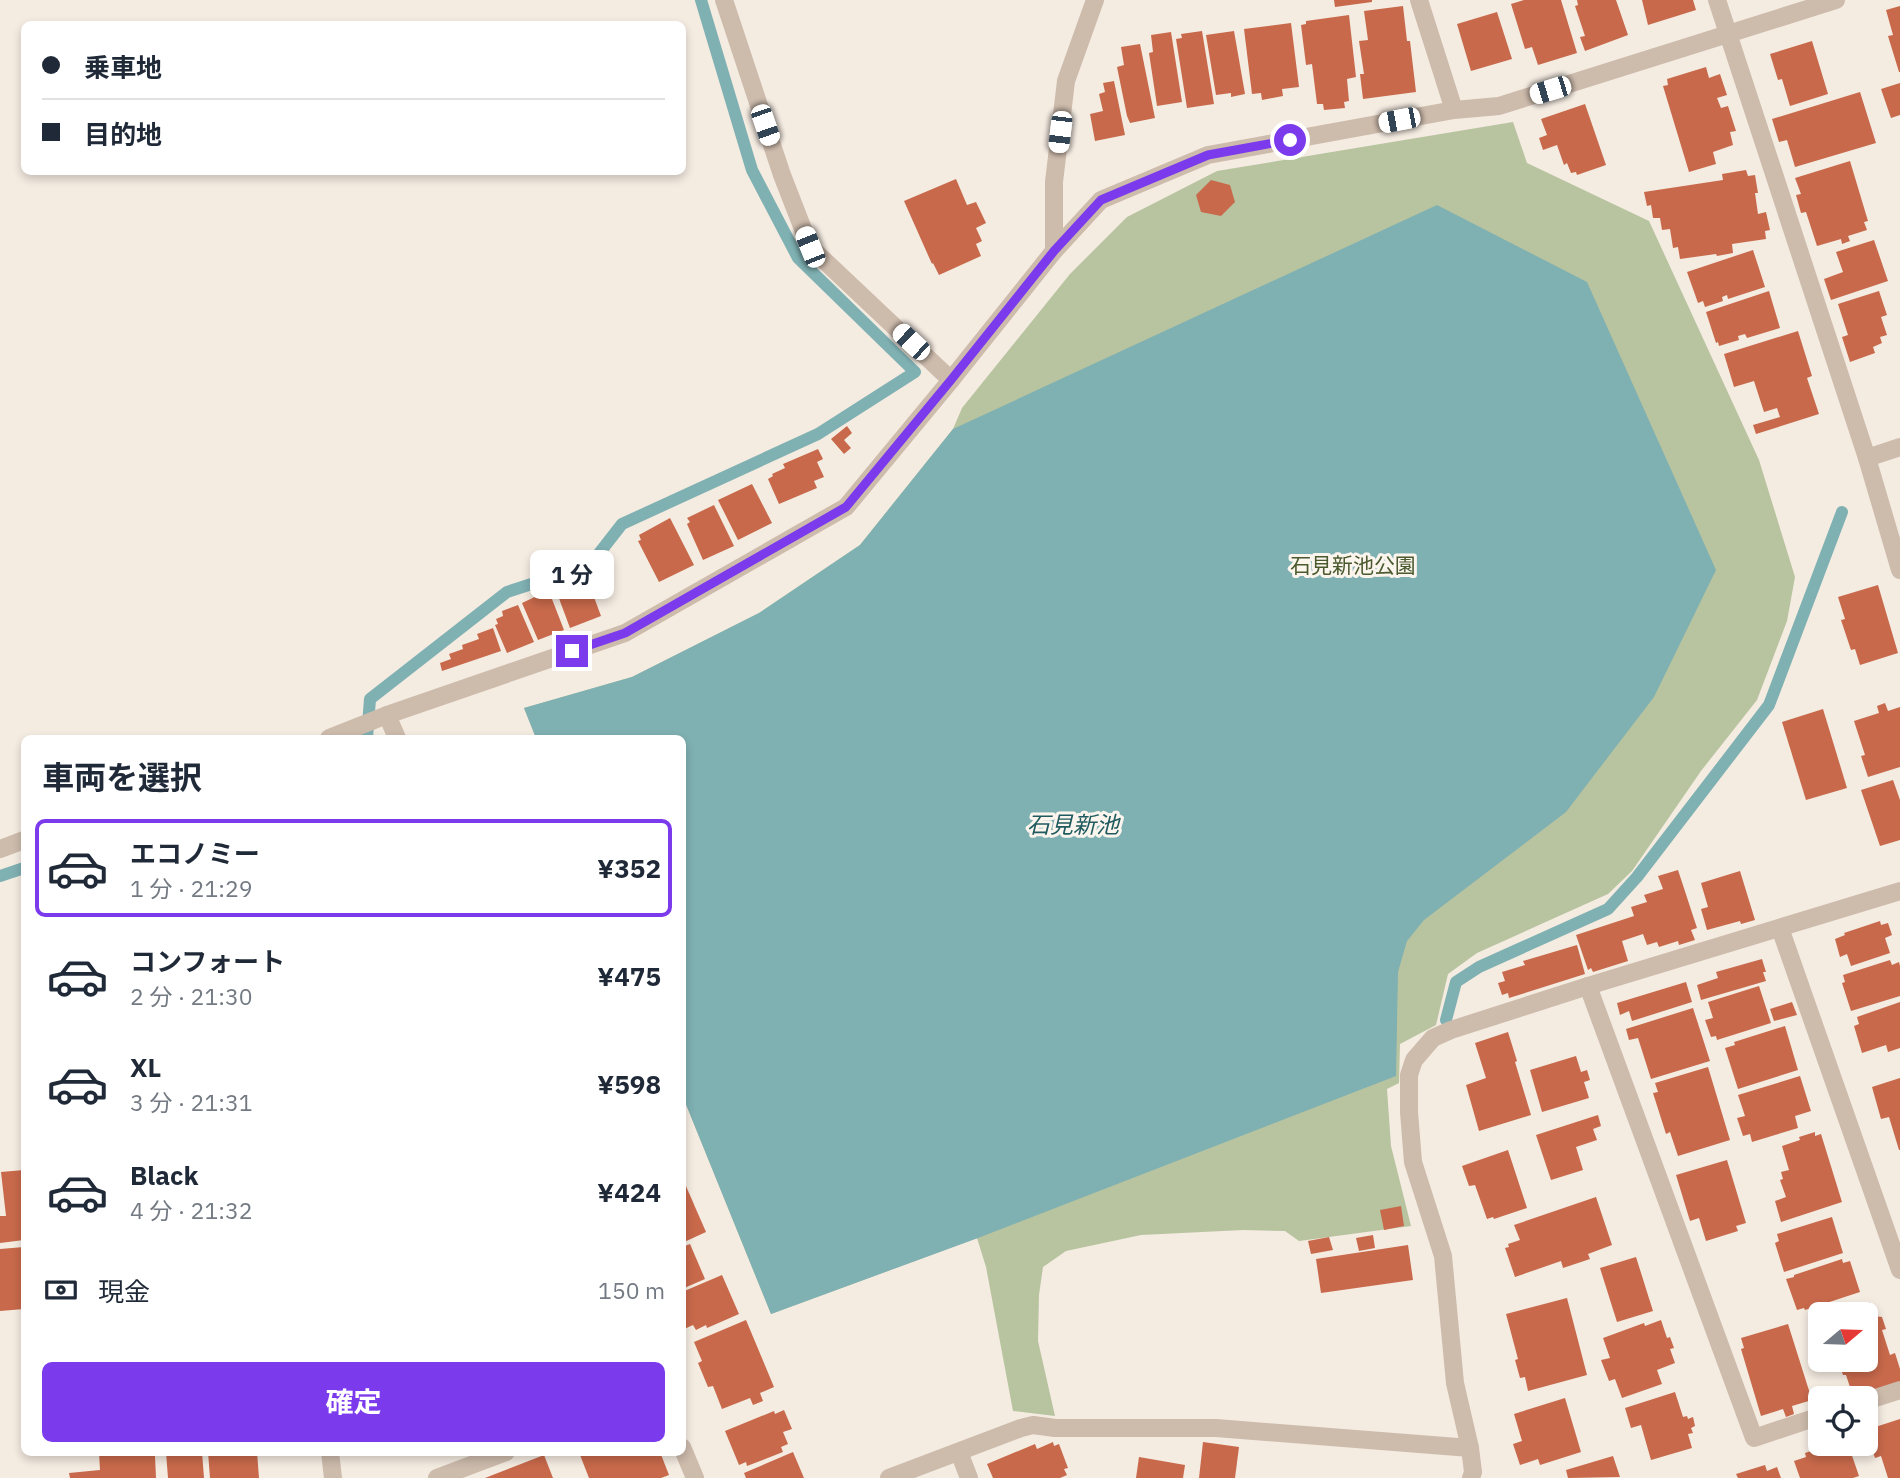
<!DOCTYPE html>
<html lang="ja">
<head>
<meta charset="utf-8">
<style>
  :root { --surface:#fff; --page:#f6f6f7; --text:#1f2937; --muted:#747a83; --line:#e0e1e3; --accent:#7c3aed }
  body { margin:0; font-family:"IBM Plex Sans","Noto Sans JP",sans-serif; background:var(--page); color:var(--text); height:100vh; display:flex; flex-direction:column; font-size:26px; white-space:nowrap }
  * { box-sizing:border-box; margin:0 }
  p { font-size:23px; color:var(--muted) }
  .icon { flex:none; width:38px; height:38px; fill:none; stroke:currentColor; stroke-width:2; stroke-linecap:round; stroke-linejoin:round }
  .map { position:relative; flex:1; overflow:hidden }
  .side { position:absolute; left:21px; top:735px; width:665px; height:721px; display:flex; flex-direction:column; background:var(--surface); border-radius:10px; box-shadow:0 4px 10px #0003 }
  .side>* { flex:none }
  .guide { position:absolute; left:21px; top:21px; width:665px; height:154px; border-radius:10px; box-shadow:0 4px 10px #0003; display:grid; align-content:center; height:154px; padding:0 21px; background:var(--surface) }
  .needle { width:46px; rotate:71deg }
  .tools { position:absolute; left:1808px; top:1302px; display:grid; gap:14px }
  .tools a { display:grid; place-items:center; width:70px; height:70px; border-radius:10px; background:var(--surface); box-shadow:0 4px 10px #0003; font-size:35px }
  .end { position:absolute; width:32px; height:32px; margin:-16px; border:9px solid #7c3aed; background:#fff; box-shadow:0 0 0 4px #fff }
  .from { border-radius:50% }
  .bubble { position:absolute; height:49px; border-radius:10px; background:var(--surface); box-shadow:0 4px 10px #0003; font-size:23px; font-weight:700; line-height:49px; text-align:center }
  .car { position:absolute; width:21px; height:42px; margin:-21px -10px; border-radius:9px; box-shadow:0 0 5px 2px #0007; background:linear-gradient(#fff 24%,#345 0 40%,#fff 0 76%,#345 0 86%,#fff 0) }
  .guide b { display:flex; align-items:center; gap:24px; height:66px; font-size:26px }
  .guide b+b { border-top:2px solid var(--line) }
  .guide i { width:18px; height:18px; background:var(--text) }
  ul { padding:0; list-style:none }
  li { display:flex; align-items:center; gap:21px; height:98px; margin:0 14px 10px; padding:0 7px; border:4px solid transparent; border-radius:10px }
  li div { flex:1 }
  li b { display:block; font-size:26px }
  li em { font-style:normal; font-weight:700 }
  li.active { border-color:var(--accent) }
  li>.icon { width:63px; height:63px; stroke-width:1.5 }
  h2 { padding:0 21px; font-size:32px; line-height:84px }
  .pay { display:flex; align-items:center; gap:18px; height:77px; padding:0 21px; font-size:26px }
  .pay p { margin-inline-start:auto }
  .cta { display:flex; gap:14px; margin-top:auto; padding:14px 21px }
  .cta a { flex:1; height:80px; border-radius:10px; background:var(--accent); color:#fff; font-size:28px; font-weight:700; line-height:80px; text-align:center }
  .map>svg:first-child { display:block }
  .green { fill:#b8c4a0 }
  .water { fill:#7fb0b2 }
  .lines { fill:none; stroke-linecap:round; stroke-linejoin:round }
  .stream { stroke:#7fb0b2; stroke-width:12 }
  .building { fill:#c8694b }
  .minor { stroke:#cdbbac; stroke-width:18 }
  .route { stroke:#7c3aed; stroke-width:9 }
  .labels { text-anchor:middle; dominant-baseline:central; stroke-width:6; stroke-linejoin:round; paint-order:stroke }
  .park-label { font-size:21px; fill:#4a5a2e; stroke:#fbf5ee }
  .water-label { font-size:23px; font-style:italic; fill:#1f5a5e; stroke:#fbf5ee }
</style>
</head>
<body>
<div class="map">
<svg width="1900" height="1478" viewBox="0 0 1900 1478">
  <rect width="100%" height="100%" fill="#f4ebe1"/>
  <polygon class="green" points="1513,122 1527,163 1649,221 1759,460 1795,577 1787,621 1757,700 1701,771 1632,871 1608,894 1477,953 1448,974 1436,1025 1400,1044 1399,1083 1387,1089 1391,1146 1411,1226 1299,1241 1285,1231 1243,1230 1141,1235 1066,1251 1043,1267 1039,1295 1038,1341 1055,1416 1013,1411 986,1267 977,1238 771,1314 683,1097 682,738 536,738 524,708 632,677 759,613 860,545 953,429 962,408 1070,274 1127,217 1217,171"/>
  <polygon class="water" points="1437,205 1587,282 1716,570 1654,697 1566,812 1424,920 1407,941 1398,972 1396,1076 978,1238 771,1314 683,1097 682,738 536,738 524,708 632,677 759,613 860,545 953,429"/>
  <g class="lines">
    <g class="stream">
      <polyline points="367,738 370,699 507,592 590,565 622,524 818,434 915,372 798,258 752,170 701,0"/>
      <polyline points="0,876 24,868"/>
      <polyline points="1446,1020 1456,982 1479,967 1608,909 1637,877 1769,705 1842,512"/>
    </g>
  </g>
  <g class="building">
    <polygon points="1334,0 1372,0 1372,2 1335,7"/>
    <polygon points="1524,0 1561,0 1577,53 1538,65 1532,47 1525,49 1511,4"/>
    <polygon points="1577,0 1616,0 1628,35 1585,51 1580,37 1585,36 1575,6 1578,5"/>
    <polygon points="1642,0 1693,0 1696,10 1648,25"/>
    <polygon points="1403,6 1407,41 1410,41 1416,92 1363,99 1360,74 1364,74 1359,41 1368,40 1364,11"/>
    <polygon points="1900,6 1900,72 1899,72 1888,36 1893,35 1886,10"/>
    <polygon points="1497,12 1512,59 1471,71 1457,24"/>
    <polygon points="1349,15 1356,77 1347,79 1349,101 1344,102 1345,108 1324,110 1323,104 1317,104 1312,64 1306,65 1301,25 1306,24 1306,21"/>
    <polygon points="1291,23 1299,87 1282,89 1283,96 1262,100 1261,93 1252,94 1244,29"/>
    <polygon points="1202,31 1214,104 1187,108 1176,39 1182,38 1181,34"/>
    <polygon points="1234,31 1245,94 1231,97 1231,93 1216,95 1206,35"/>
    <polygon points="1171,32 1182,102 1157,106 1149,53 1153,52 1151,35"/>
    <polygon points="1812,41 1828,94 1790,106 1782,79 1778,80 1770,54"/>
    <polygon points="1140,44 1155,118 1130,123 1127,116 1117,67 1124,65 1121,47"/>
    <polygon points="1706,67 1709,78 1720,74 1727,95 1717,98 1721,108 1728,106 1736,131 1730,132 1733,145 1713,152 1716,164 1689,172 1663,86 1668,85 1667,79"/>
    <polygon points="1114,81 1125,135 1095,141 1090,114 1103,111 1099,94 1105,92 1103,83"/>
    <polygon points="1900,83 1900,115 1891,118 1881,89"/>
    <polygon points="1860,92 1876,143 1795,167 1787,140 1779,142 1772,119"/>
    <polygon points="1585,104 1606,165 1577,175 1576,172 1571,173 1567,163 1564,165 1557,145 1543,150 1539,138 1547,135 1541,119"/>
    <polygon points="1850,161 1868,221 1864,222 1867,230 1848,236 1850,241 1842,244 1841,239 1817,246 1806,212 1801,213 1796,195 1801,194 1795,178"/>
    <polygon points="1746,170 1748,176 1755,175 1758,193 1755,193 1758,214 1766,212 1770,230 1765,231 1766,239 1732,244 1733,253 1717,256 1716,254 1680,259 1678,247 1673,248 1670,229 1662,230 1660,218 1653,218 1651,205 1647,206 1644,192 1723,180 1722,174"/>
    <polygon points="956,179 967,205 976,202 986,223 976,228 982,241 976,244 981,256 939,275 933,263 932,264 904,201"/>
    <polygon points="1211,180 1230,185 1235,202 1221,216 1201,212 1196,195"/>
    <polygon points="1874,240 1888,281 1831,300 1824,279 1843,272 1836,252"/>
    <polygon points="1753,250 1765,287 1728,299 1727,295 1722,297 1723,301 1705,307 1703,301 1698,303 1687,272"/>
    <polygon points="1769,291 1780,328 1747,338 1745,334 1738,336 1739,340 1719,346 1718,342 1716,343 1706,312"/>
    <polygon points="1879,291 1887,315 1881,317 1887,335 1880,337 1882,343 1873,347 1875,353 1850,362 1842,337 1848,335 1838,304"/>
    <polygon points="1798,331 1812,376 1807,378 1819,414 1756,434 1753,425 1780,417 1777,408 1764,412 1754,381 1734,387 1724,354"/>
    <polygon points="847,426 852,433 844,440 851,448 844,454 831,439"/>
    <polygon points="818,449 823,459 817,462 824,477 814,481 817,488 779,504 768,479 773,476 772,474 785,468 783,464"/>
    <polygon points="752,484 772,523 738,540 718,500"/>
    <polygon points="714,505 734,546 703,560 687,524 690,522 687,518"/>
    <polygon points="670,518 694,565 659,582 638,541 641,540 639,535"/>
    <polygon points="588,581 601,616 570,628 557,593"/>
    <polygon points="1878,585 1898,653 1860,665 1855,649 1851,650 1841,620 1845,619 1838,597"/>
    <polygon points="541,594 542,597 550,594 564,630 538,640 522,603"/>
    <polygon points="518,605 534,642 507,653 495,625 498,624 496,619 503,616 502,611"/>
    <polygon points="493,628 501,651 442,671 440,663 451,659 449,654 463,649 462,645 479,639 477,634"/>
    <polygon points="1885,703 1888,711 1900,707 1900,767 1868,777 1861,756 1865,755 1854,721 1879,713 1877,706"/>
    <polygon points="1823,709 1847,788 1806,800 1782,722"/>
    <polygon points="1893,780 1900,800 1900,840 1880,846 1861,790"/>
    <polygon points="1678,870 1697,928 1691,930 1695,940 1679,945 1678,941 1659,947 1657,942 1647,945 1643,934 1622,941 1628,961 1593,972 1591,968 1588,970 1576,935 1634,916 1631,907 1647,902 1644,895 1663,889 1658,876"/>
    <polygon points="1740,871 1755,920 1741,924 1740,921 1707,930 1701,909 1708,907 1701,883"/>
    <polygon points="1880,921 1881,925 1888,923 1892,935 1885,938 1890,953 1851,966 1847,954 1840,957 1835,939 1845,935 1844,933"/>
    <polygon points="1577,945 1585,974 1509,998 1508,993 1502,995 1498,983 1505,981 1502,972 1525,965 1523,961"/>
    <polygon points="1762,959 1766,972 1763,972 1766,981 1701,1000 1697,985 1718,978 1716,972"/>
    <polygon points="1890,960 1892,965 1899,962 1900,966 1900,996 1851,1011 1842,983 1845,982 1843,975"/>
    <polygon points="1686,982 1692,1002 1632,1021 1629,1011 1620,1015 1617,1003"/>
    <polygon points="1759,986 1771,1023 1717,1040 1716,1036 1711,1037 1705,1020 1713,1018 1708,1002"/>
    <polygon points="1792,1002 1797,1015 1774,1021 1770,1009"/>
    <polygon points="1900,1002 1900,1048 1888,1052 1886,1045 1862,1053 1854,1026 1859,1024 1857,1017"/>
    <polygon points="1693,1008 1710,1061 1651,1079 1638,1038 1629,1040 1626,1029"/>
    <polygon points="1785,1026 1798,1070 1738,1089 1725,1048 1735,1045 1734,1042"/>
    <polygon points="1508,1032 1517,1061 1515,1062 1531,1115 1479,1131 1466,1085 1486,1078 1475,1043"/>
    <polygon points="1576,1056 1581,1072 1587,1070 1590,1080 1584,1082 1589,1098 1542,1112 1530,1070"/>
    <polygon points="1708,1067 1730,1140 1678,1156 1670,1132 1666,1134 1653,1093 1658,1092 1655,1083"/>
    <polygon points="1800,1076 1811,1111 1795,1116 1798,1128 1752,1142 1750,1134 1743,1136 1737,1118 1745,1116 1738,1095"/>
    <polygon points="1900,1078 1900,1150 1899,1150 1889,1117 1881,1119 1872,1087"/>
    <polygon points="1598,1115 1601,1126 1593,1129 1597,1140 1576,1147 1583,1170 1551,1180 1536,1135"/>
    <polygon points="1815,1132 1815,1136 1821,1134 1842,1202 1781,1222 1775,1201 1786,1197 1780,1180 1783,1179 1781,1172 1789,1170 1782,1146 1800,1140 1799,1137"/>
    <polygon points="1508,1150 1527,1208 1494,1219 1493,1217 1487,1219 1475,1185 1469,1186 1462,1166"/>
    <polygon points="1727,1160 1746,1223 1736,1226 1738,1231 1706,1241 1699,1218 1690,1221 1676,1175"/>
    <polygon points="24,1170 24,1240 0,1243 0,1216 6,1216 1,1172"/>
    <polygon points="682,1177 706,1232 682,1243"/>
    <polygon points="1596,1197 1612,1245 1588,1254 1590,1259 1563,1268 1561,1261 1515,1277 1505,1248 1509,1247 1508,1244 1520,1240 1514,1225"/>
    <polygon points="1401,1206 1404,1226 1384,1230 1380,1210"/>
    <polygon points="1832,1217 1843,1253 1784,1272 1775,1243 1779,1241 1777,1234"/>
    <polygon points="1373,1235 1375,1248 1359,1251 1356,1238"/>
    <polygon points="1329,1237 1333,1250 1311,1254 1308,1241"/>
    <polygon points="690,1244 705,1279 682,1289 682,1247"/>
    <polygon points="1408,1245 1413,1280 1321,1293 1316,1259"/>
    <polygon points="24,1247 24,1309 0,1311 0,1249"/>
    <polygon points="1636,1257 1653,1311 1617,1322 1600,1268"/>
    <polygon points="1842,1259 1843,1263 1850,1261 1860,1292 1805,1310 1804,1308 1797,1310 1786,1279 1794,1277 1794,1275"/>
    <polygon points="722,1275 739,1314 707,1328 706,1325 696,1330 693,1325 682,1330 682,1292"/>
    <polygon points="1567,1298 1587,1375 1528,1391 1525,1377 1520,1378 1515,1360 1518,1359 1506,1314"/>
    <polygon points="1870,1302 1874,1316 1882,1317 1886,1329 1882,1330 1890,1355 1895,1353 1900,1369 1900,1382 1857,1395 1856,1392 1852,1393 1846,1375 1843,1375 1838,1360 1866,1360 1866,1314 1832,1314"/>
    <polygon points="746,1320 774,1387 760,1393 763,1401 753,1405 750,1398 722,1409 713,1386 708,1387 698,1363 702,1361 694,1342"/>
    <polygon points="1661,1320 1667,1338 1670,1337 1674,1348 1670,1349 1675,1363 1657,1370 1662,1384 1622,1398 1615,1379 1609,1381 1601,1360 1610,1358 1603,1338 1644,1323 1645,1326"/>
    <polygon points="1788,1324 1812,1400 1792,1406 1794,1414 1786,1417 1783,1409 1761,1416 1741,1349 1744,1348 1741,1338"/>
    <polygon points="1675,1392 1683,1417 1687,1416 1688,1419 1693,1417 1695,1426 1691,1428 1693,1433 1688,1434 1692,1448 1651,1460 1641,1425 1631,1428 1625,1408"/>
    <polygon points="1565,1398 1581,1452 1540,1465 1538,1459 1520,1465 1513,1444 1522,1441 1514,1414"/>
    <polygon points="784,1410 792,1429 783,1432 788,1444 781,1447 783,1452 747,1466 746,1462 739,1465 725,1431 774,1411 775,1414"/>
    <polygon points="1900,1419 1900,1478 1888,1478 1881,1456 1875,1458 1866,1430"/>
    <polygon points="1053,1442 1054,1446 1059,1444 1068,1468 1064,1469 1067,1475 1060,1478 993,1478 987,1464 1035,1444 1037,1449"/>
    <polygon points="1203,1442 1239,1447 1235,1478 1199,1478"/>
    <polygon points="1832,1444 1848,1444 1859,1476 1853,1478 1800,1478 1794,1461 1806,1457 1805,1453"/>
    <polygon points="99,1452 150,1452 151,1456 155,1456 156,1478 70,1478 69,1473 100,1470"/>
    <polygon points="166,1452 202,1452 204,1478 168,1478"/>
    <polygon points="208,1452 257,1452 259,1478 210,1478"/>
    <polygon points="586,1452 660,1452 669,1475 661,1478 589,1478 580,1455"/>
    <polygon points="793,1452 804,1478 746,1478 744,1473"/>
    <polygon points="544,1455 553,1478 485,1478"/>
    <polygon points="1613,1456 1620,1477 1568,1478 1566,1470"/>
    <polygon points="1139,1457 1185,1465 1183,1478 1136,1478"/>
    <polygon points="1765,1465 1767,1471 1777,1467 1781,1478 1738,1478 1736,1474"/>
  </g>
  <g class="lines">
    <g class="minor">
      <polyline points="724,0 782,175 810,247 951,380"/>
      <polyline points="1419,0 1454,110"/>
      <polyline points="1717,0 1867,458 1900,570"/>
      <polyline points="1054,251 1054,182 1066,81 1095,0"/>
      <polyline points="1867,458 1900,447"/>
      <polyline points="387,715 397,738"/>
      <polyline points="329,738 387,715 625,633 846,507 951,380 1054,251 1101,200 1208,155 1454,110 1499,106 1836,0"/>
      <polyline points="0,849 24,840"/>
      <polyline points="1780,928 1900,1270"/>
      <polyline points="1588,986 1754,1438 1820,1416"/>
      <polyline points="1866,1401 1900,1390"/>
      <polyline points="682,1447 695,1478"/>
      <polyline points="330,1452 333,1478"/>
      <polyline points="959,1452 969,1478"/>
      <polyline points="437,1478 506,1452"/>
      <polyline points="889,1478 1021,1428 1033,1425 1055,1428 1216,1428 1470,1448"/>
      <polyline points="1471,1478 1473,1472 1470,1448 1455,1383 1443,1256 1413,1162 1409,1112 1409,1075 1414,1060 1433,1038 1451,1030 1588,986 1900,891"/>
    </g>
  </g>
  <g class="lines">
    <polyline class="route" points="572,651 625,633 846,507 951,380 1054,251 1101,200 1208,155 1290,140"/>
  </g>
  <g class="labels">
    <g class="park-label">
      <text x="1353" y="565">石見新池公園</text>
    </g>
    <g class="water-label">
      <text x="1073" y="824">石見新池</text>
    </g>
  </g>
</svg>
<div class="tools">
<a><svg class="needle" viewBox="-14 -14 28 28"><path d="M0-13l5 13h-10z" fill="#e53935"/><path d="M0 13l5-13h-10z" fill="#747a83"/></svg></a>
<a><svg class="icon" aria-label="locate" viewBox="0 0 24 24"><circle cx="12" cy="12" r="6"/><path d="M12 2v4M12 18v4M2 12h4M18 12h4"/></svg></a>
</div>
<i class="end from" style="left:1290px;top:140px"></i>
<i class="end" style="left:572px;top:651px"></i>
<div class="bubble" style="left:530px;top:550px;width:84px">1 分</div>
<i class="car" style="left:1550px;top:90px;rotate:253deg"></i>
<i class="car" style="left:1399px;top:120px;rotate:259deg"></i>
<i class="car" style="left:765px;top:125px;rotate:161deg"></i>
<i class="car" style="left:1060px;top:132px;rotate:187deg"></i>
<i class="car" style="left:810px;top:247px;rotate:338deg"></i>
<i class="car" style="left:911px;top:342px;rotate:313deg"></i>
<div class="guide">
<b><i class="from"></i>乗車地</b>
<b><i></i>目的地</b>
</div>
<section class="side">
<h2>車両を選択</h2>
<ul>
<li class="active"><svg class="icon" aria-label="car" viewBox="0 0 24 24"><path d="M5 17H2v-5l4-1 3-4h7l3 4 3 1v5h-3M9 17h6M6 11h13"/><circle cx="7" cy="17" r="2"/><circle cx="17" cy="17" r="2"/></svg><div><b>エコノミー</b><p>1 分 · 21:29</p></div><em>¥352</em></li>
<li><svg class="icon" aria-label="car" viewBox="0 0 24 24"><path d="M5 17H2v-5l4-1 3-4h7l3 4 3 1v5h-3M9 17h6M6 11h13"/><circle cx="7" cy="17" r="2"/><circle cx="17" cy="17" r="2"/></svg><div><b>コンフォート</b><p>2 分 · 21:30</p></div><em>¥475</em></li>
<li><svg class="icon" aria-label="car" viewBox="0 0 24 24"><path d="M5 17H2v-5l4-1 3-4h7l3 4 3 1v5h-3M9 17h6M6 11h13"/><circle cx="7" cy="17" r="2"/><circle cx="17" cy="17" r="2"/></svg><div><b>XL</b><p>3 分 · 21:31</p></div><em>¥598</em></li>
<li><svg class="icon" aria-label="car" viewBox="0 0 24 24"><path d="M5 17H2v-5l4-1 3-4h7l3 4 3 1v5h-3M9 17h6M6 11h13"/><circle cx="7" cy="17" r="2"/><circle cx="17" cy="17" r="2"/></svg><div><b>Black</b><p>4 分 · 21:32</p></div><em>¥424</em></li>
</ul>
<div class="pay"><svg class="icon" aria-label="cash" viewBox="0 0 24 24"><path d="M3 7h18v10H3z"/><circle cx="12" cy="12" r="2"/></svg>現金<p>150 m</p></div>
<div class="cta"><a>確定</a></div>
</section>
</div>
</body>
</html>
